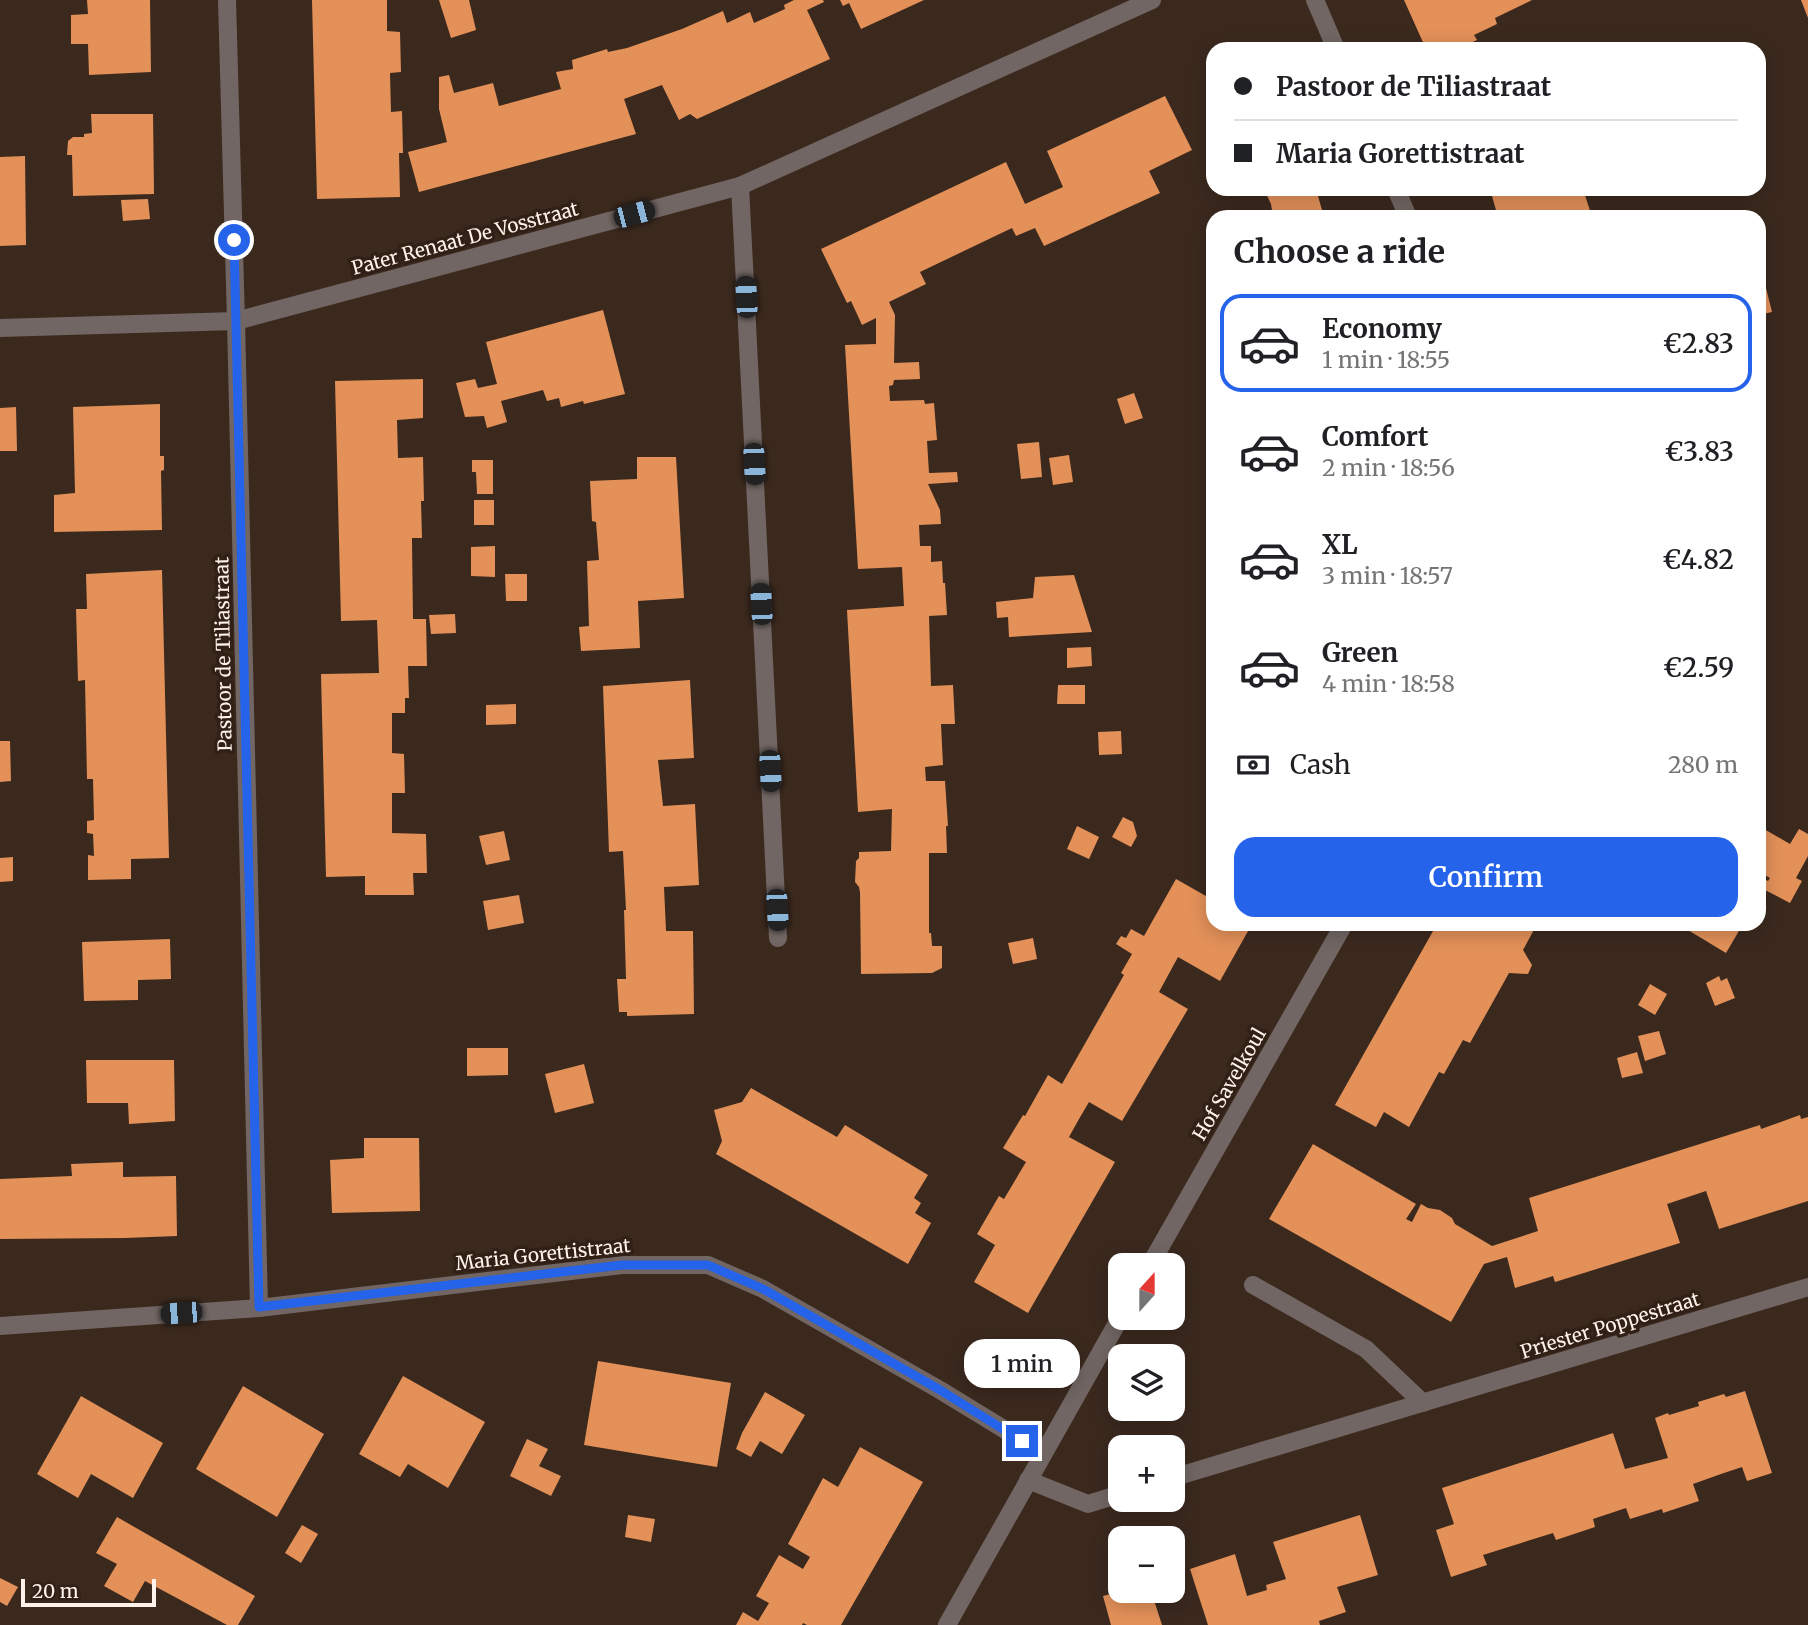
<!DOCTYPE html>
<html lang="en">
<head>
<meta charset="utf-8">
<style>
  :root { --surface:#fff; --page:#f6f6f6; --text:#202124; --muted:#757577; --line:#e0e0e0; --accent:#2563eb }
  body { margin:0; font-family:Merriweather,serif; background:var(--page); color:var(--text); height:100vh; display:flex; flex-direction:column; font-size:26px; white-space:nowrap }
  * { box-sizing:border-box; margin:0 }
  p { font-size:23px; color:var(--muted) }
  .icon { flex:none; width:38px; height:38px; fill:none; stroke:currentColor; stroke-width:2; stroke-linecap:round; stroke-linejoin:round }
  .map { position:relative; flex:1; overflow:hidden }
  .panel { position:absolute; left:1206px; top:210px; width:560px; height:721px; display:flex; flex-direction:column; background:var(--surface); border-radius:21px; box-shadow:0 4px 18px #0003 }
  .panel>* { flex:none }
  .top-card { position:absolute; left:1206px; top:42px; width:560px; height:154px; border-radius:21px; box-shadow:0 4px 18px #0003; display:grid; align-content:center; height:154px; padding:0 28px; background:var(--surface) }
  .needle { width:46px; rotate:21deg }
  .fabs { position:absolute; left:1108px; top:1253px; display:grid; gap:14px }
  .fabs a { display:grid; place-items:center; width:77px; height:77px; border-radius:14px; background:var(--surface); box-shadow:0 4px 18px #0003; font-size:35px }
  .scale { position:absolute; left:21px; bottom:18px; width:135px; box-sizing:border-box; padding-left:7px; border:4px solid #fef2ea; border-top:0; font-size:19px; line-height:24px; white-space:nowrap; color:#fef2ea; -webkit-text-stroke:5px #312015; paint-order:stroke }
  .end { position:absolute; width:32px; height:32px; margin:-16px; border:9px solid #2563eb; background:#fff; box-shadow:0 0 0 4px #fff }
  .from { border-radius:50% }
  .bubble { position:absolute; height:49px; border-radius:21px; background:var(--surface); box-shadow:0 4px 18px #0003; font-size:23px; font-weight:600; line-height:49px; text-align:center }
  .car { position:absolute; width:21px; height:42px; margin:-21px -10px; border-radius:9px; box-shadow:0 0 5px 2px #0007; background:linear-gradient(#222 24%,#8ab4d8 0 40%,#222 0 76%,#8ab4d8 0 86%,#222 0) }
  .top-card b { display:flex; align-items:center; gap:24px; height:66px; font-size:26px }
  .top-card b+b { border-top:2px solid var(--line) }
  .top-card i { width:18px; height:18px; background:var(--text) }
  ul { padding:0; list-style:none }
  li { display:flex; align-items:center; gap:21px; height:98px; margin:0 14px 10px; padding:0 14px; border:4px solid transparent; border-radius:21px }
  li div { flex:1 }
  li b { display:block; font-size:26px }
  li em { font-style:normal; font-weight:600 }
  li.current { border-color:var(--accent) }
  li>.icon { width:63px; height:63px; stroke-width:1.5 }
  h2 { padding:0 28px; font-size:32px; line-height:84px }
  .pay { display:flex; align-items:center; gap:18px; height:77px; padding:0 28px; font-size:26px }
  .pay p { margin-inline-start:auto }
  .primary-button { display:flex; gap:14px; margin-top:auto; padding:14px 28px }
  .primary-button a { flex:1; height:80px; border-radius:21px; background:var(--accent); color:#fff; font-size:28px; font-weight:600; line-height:80px; text-align:center }
  .map>svg:first-child { display:block }
  .building { fill:#e39159 }
  .lines { fill:none; stroke-linecap:round; stroke-linejoin:round }
  .minor { stroke:#716663; stroke-width:18 }
  .route { stroke:#2563eb; stroke-width:9 }
  .labels { text-anchor:middle; dominant-baseline:central; stroke-width:7; stroke-linejoin:round; paint-order:stroke }
  .street-label { font-size:19px; fill:#fef2ea; stroke:#312015 }
</style>
</head>
<body>
<div class="map">
<svg width="1808" height="1625" viewBox="0 0 1808 1625">
  <rect width="100%" height="100%" fill="#3b291e"/>
  <g class="building">
    <polygon points="87,0 150,0 151,72 89,75 88,44 71,44 71,15 88,14"/>
    <polygon points="312,0 387,0 387,31 400,32 401,72 390,73 391,112 402,111 403,153 399,153 400,197 317,199"/>
    <polygon points="439,0 469,0 476,30 451,38"/>
    <polygon points="794,0 823,0 824,2 807,10 830,59 697,119 690,114 679,120 662,85 624,99 636,134 419,192 408,152 447,142 439,109 439,77 449,75 454,93 493,83 499,106 561,89 556,72 573,69 572,60 607,49 608,52 627,48 682,29 723,11 727,23 750,12 754,23 785,9 784,5"/>
    <polygon points="840,0 924,0 861,29 849,3 843,6"/>
    <polygon points="1404,0 1532,0 1495,18 1497,24 1474,35 1477,40 1458,49 1426,49"/>
    <polygon points="1801,0 1808,0 1808,18"/>
    <polygon points="1165,96 1192,150 1149,171 1160,193 1044,246 1035,228 1016,236 1012,228 920,272 926,284 889,302 895,315 894,363 919,362 920,379 894,380 893,385 889,386 890,401 924,400 925,404 934,403 937,440 927,441 929,473 957,472 958,482 928,484 940,510 941,524 919,525 920,546 931,546 931,562 942,561 943,583 945,583 947,615 929,616 931,686 953,685 955,724 941,724 943,765 925,767 926,781 945,781 948,826 946,826 947,853 929,853 929,933 931,933 932,946 942,946 942,968 932,973 861,974 860,892 859,887 855,882 856,861 859,858 859,852 891,851 892,809 858,812 847,610 904,606 902,567 858,569 845,345 876,344 876,318 862,325 851,301 847,303 821,249 1006,162 1025,204 1063,187 1047,151"/>
    <polygon points="91,114 153,114 154,194 73,196 72,155 67,155 68,141 73,137 84,137 84,134 92,133"/>
    <polygon points="25,156 26,245 0,246 0,157"/>
    <polygon points="1264,189 1316,189 1324,217 1273,217 1271,204"/>
    <polygon points="1490,189 1583,189 1592,217 1498,217"/>
    <polygon points="148,199 150,219 123,221 121,200"/>
    <polygon points="1765,284 1772,312 1759,315 1759,286"/>
    <polygon points="603,310 625,394 584,404 583,401 561,407 559,398 547,401 543,390 501,401 507,422 487,428 484,416 465,417 456,383 475,379 478,388 497,384 486,342"/>
    <polygon points="423,379 423,418 397,420 398,458 423,457 424,501 421,501 422,538 412,538 412,542 413,619 426,619 427,666 408,666 409,698 405,698 405,713 392,713 392,753 404,754 405,793 392,793 392,833 426,834 427,873 413,873 414,895 365,895 365,876 326,877 321,674 379,673 377,620 341,621 335,381"/>
    <polygon points="1134,393 1143,418 1125,424 1117,399"/>
    <polygon points="160,404 160,456 164,456 164,470 161,471 162,530 54,532 54,495 75,493 73,407"/>
    <polygon points="16,407 17,451 0,451 0,408"/>
    <polygon points="1039,442 1042,477 1021,479 1017,444"/>
    <polygon points="1069,455 1073,482 1053,485 1049,458"/>
    <polygon points="637,457 676,457 684,598 638,601 640,648 581,651 579,627 589,626 587,561 599,560 596,522 592,521 590,481 637,479"/>
    <polygon points="472,460 493,460 493,494 477,494 476,472 472,472"/>
    <rect x="474" y="500" width="20" height="25"/>
    <polygon points="495,546 495,577 471,576 471,547"/>
    <polygon points="162,570 169,858 131,859 131,879 88,880 88,855 94,856 93,834 87,833 87,821 94,820 93,779 87,779 85,680 78,681 76,609 87,609 86,574"/>
    <polygon points="505,574 527,574 527,601 506,601"/>
    <polygon points="1074,575 1092,632 1009,637 1008,617 997,618 996,602 1033,598 1035,577"/>
    <polygon points="455,614 456,633 431,634 429,615"/>
    <polygon points="1091,647 1092,666 1067,668 1067,648"/>
    <polygon points="690,680 694,758 658,760 663,806 695,804 699,885 664,887 666,931 693,931 694,1014 627,1016 627,1012 619,1012 617,979 626,979 624,910 626,910 623,851 609,852 603,686"/>
    <polygon points="1058,685 1085,685 1085,704 1057,704"/>
    <polygon points="516,704 516,724 486,725 486,705"/>
    <polygon points="1121,731 1122,754 1099,755 1098,732"/>
    <polygon points="0,741 10,741 11,781 0,782"/>
    <polygon points="1123,817 1133,822 1137,836 1131,847 1112,837"/>
    <polygon points="1077,826 1099,837 1089,859 1067,849"/>
    <polygon points="1764,829 1790,844 1799,829 1808,834 1808,856 1796,878 1802,881 1790,903 1763,889 1759,897 1759,876 1768,881 1770,878 1759,872 1759,838"/>
    <polygon points="504,831 510,860 486,865 479,836"/>
    <polygon points="13,857 13,881 0,882 0,858"/>
    <polygon points="1176,879 1213,900 1213,924 1252,924 1220,981 1178,957 1159,992 1188,1009 1122,1121 1089,1102 1079,1119 1069,1137 1115,1162 1028,1313 974,1282 995,1245 977,1234 999,1196 1004,1199 1026,1162 1003,1148 1023,1115 1025,1116 1048,1075 1062,1084 1124,975 1121,973 1132,954 1116,944 1121,936 1126,938 1131,929 1144,936"/>
    <polygon points="519,895 524,923 488,930 483,901"/>
    <polygon points="1437,924 1537,924 1523,950 1532,965 1528,974 1509,973 1470,1043 1463,1040 1444,1074 1439,1072 1409,1127 1384,1112 1376,1127 1335,1105"/>
    <polygon points="1678,924 1743,924 1726,953"/>
    <polygon points="1033,938 1037,959 1013,964 1008,943"/>
    <polygon points="170,939 171,979 138,980 138,1000 84,1001 82,942"/>
    <polygon points="1719,976 1721,981 1727,978 1735,998 1715,1006 1706,983"/>
    <polygon points="1650,984 1667,994 1655,1015 1638,1005"/>
    <polygon points="1659,1031 1666,1054 1645,1061 1638,1036"/>
    <polygon points="467,1048 508,1048 508,1075 467,1076"/>
    <polygon points="1637,1052 1643,1073 1622,1078 1617,1058"/>
    <polygon points="86,1060 174,1060 175,1121 129,1124 128,1103 87,1103"/>
    <polygon points="584,1064 594,1103 555,1113 545,1074"/>
    <polygon points="751,1088 837,1137 845,1125 928,1175 914,1198 921,1203 915,1213 931,1223 908,1264 716,1154 722,1141 714,1110 742,1102"/>
    <polygon points="1800,1115 1801,1119 1808,1117 1808,1201 1719,1229 1706,1191 1667,1204 1680,1243 1555,1282 1553,1276 1515,1288 1507,1257 1484,1264 1451,1322 1269,1219 1313,1144 1416,1204 1406,1219 1412,1222 1421,1204 1428,1208 1440,1210 1452,1218 1455,1224 1492,1246 1538,1231 1529,1198 1760,1125 1761,1129"/>
    <polygon points="364,1138 419,1138 420,1211 332,1213 330,1160 364,1158"/>
    <polygon points="123,1162 123,1177 176,1176 177,1236 125,1238 0,1239 0,1179 72,1176 71,1164"/>
    <polygon points="598,1361 731,1383 717,1467 584,1445"/>
    <polygon points="403,1376 485,1422 448,1488 408,1464 400,1477 359,1454"/>
    <polygon points="243,1386 324,1434 277,1517 196,1469"/>
    <polygon points="1745,1391 1772,1473 1747,1481 1742,1467 1721,1474 1693,1484 1699,1501 1663,1513 1662,1509 1630,1519 1626,1508 1593,1519 1595,1527 1556,1540 1553,1533 1483,1555 1487,1565 1451,1577 1436,1530 1454,1524 1442,1488 1613,1433 1625,1469 1668,1458 1655,1418 1668,1413 1669,1415 1699,1406 1698,1402 1724,1394 1726,1397"/>
    <polygon points="765,1392 805,1415 782,1454 760,1441 751,1457 736,1449 742,1433"/>
    <polygon points="81,1396 163,1443 133,1498 91,1474 78,1498 37,1474"/>
    <polygon points="527,1439 548,1449 539,1466 561,1476 551,1496 510,1476"/>
    <polygon points="860,1447 923,1482 841,1625 807,1625 803,1623 802,1625 736,1625 743,1612 758,1621 769,1603 756,1596 779,1555 803,1569 810,1557 788,1544 823,1478 838,1487"/>
    <polygon points="628,1515 655,1519 651,1542 625,1537"/>
    <polygon points="1360,1515 1378,1575 1337,1587 1346,1612 1319,1621 1320,1625 1208,1625 1190,1569 1235,1554 1247,1596 1267,1590 1266,1585 1286,1579 1273,1542"/>
    <polygon points="117,1517 255,1596 238,1625 227,1625 145,1581 133,1602 104,1586 117,1564 96,1553"/>
    <polygon points="302,1525 318,1534 301,1563 285,1553"/>
    <polygon points="0,1578 18,1587 7,1606 0,1602"/>
    <polygon points="1122,1591 1151,1591 1162,1625 1111,1625 1103,1596"/>
  </g>
  <g class="lines">
    <g class="minor">
      <polyline points="227,0 236,321 259,1308"/>
      <polyline points="1315,0 1336,49"/>
      <polyline points="740,186 778,938"/>
      <polyline points="1396,189 1408,217"/>
      <polyline points="0,328 236,321 740,186 1152,0"/>
      <polyline points="1150,1265 1344,924"/>
      <polyline points="1253,1285 1366,1349 1423,1403"/>
      <polyline points="0,1326 259,1308 622,1265 708,1265 763,1289 940,1390 1043,1453"/>
      <polyline points="1172,1478 1808,1287"/>
      <polyline points="1028,1480 1088,1504 1120,1494"/>
      <polyline points="947,1625 1120,1318"/>
    </g>
  </g>
  <g class="lines">
    <polyline class="route" points="234,240 259,1307 622,1265 708,1265 763,1289 940,1390 1022,1441"/>
  </g>
  <g class="labels">
    <g class="street-label">
      <text transform="translate(465 238) rotate(-15)">Pater Renaat De Vosstraat</text>
      <text transform="translate(223 654) rotate(-91)">Pastoor de Tiliastraat</text>
      <text transform="translate(1229 1084) rotate(-60)">Hof Savelkoul</text>
      <text transform="translate(543 1254) rotate(-6)">Maria Gorettistraat</text>
      <text transform="translate(1610 1325) rotate(-17)">Priester Poppestraat</text>
    </g>
  </g>
</svg>
<div class="fabs">
<a><svg class="needle" viewBox="-14 -14 28 28"><path d="M0-13l5 13h-10z" fill="#e53935"/><path d="M0 13l5-13h-10z" fill="#757577"/></svg></a>
<a><svg class="icon" aria-label="layers" viewBox="0 0 24 24"><path d="M12 4l9 5-9 5-9-5zM3 14l9 5 9-5"/></svg></a>
<a>+</a>
<a>−</a>
</div>
<div class="scale">20 m</div>
<i class="end from" style="left:234px;top:240px"></i>
<i class="end" style="left:1022px;top:1441px"></i>
<div class="bubble" style="left:964px;top:1339px;width:116px">1 min</div>
<i class="car" style="left:634px;top:214px;rotate:75deg"></i>
<i class="car" style="left:746px;top:297px;rotate:357deg"></i>
<i class="car" style="left:754px;top:464px;rotate:177deg"></i>
<i class="car" style="left:761px;top:604px;rotate:357deg"></i>
<i class="car" style="left:770px;top:771px;rotate:177deg"></i>
<i class="car" style="left:777px;top:910px;rotate:177deg"></i>
<i class="car" style="left:181px;top:1313px;rotate:266deg"></i>
<div class="top-card">
<b><i class="from"></i>Pastoor de Tiliastraat</b>
<b><i></i>Maria Gorettistraat</b>
</div>
<section class="panel">
<h2>Choose a ride</h2>
<ul>
<li class="current"><svg class="icon" aria-label="car" viewBox="0 0 24 24"><path d="M5 17H2v-5l4-1 3-4h7l3 4 3 1v5h-3M9 17h6M6 11h13"/><circle cx="7" cy="17" r="2"/><circle cx="17" cy="17" r="2"/></svg><div><b>Economy</b><p>1 min · 18:55</p></div><em>€2.83</em></li>
<li><svg class="icon" aria-label="car" viewBox="0 0 24 24"><path d="M5 17H2v-5l4-1 3-4h7l3 4 3 1v5h-3M9 17h6M6 11h13"/><circle cx="7" cy="17" r="2"/><circle cx="17" cy="17" r="2"/></svg><div><b>Comfort</b><p>2 min · 18:56</p></div><em>€3.83</em></li>
<li><svg class="icon" aria-label="car" viewBox="0 0 24 24"><path d="M5 17H2v-5l4-1 3-4h7l3 4 3 1v5h-3M9 17h6M6 11h13"/><circle cx="7" cy="17" r="2"/><circle cx="17" cy="17" r="2"/></svg><div><b>XL</b><p>3 min · 18:57</p></div><em>€4.82</em></li>
<li><svg class="icon" aria-label="car" viewBox="0 0 24 24"><path d="M5 17H2v-5l4-1 3-4h7l3 4 3 1v5h-3M9 17h6M6 11h13"/><circle cx="7" cy="17" r="2"/><circle cx="17" cy="17" r="2"/></svg><div><b>Green</b><p>4 min · 18:58</p></div><em>€2.59</em></li>
</ul>
<div class="pay"><svg class="icon" aria-label="cash" viewBox="0 0 24 24"><path d="M3 7h18v10H3z"/><circle cx="12" cy="12" r="2"/></svg>Cash<p>280 m</p></div>
<div class="primary-button"><a>Confirm</a></div>
</section>
</div>
</body>
</html>
